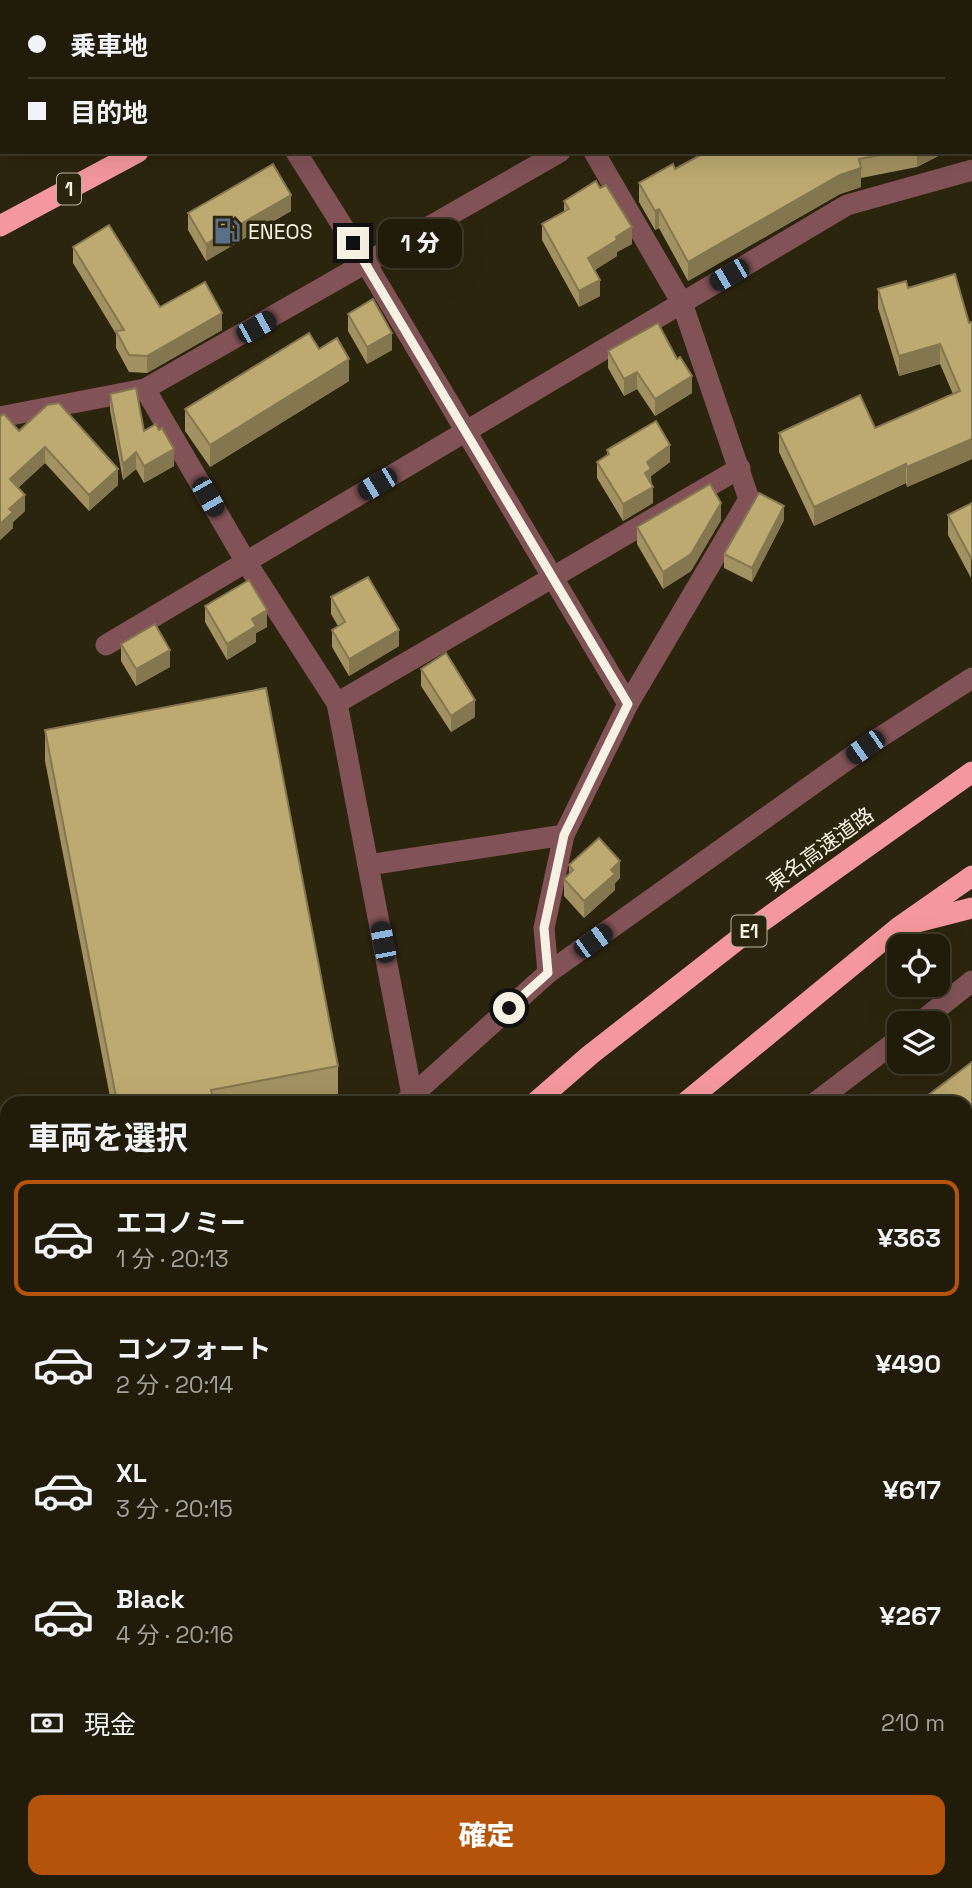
<!DOCTYPE html>
<html lang="ja">
<head>
<meta charset="utf-8">
<style>
  :root { --surface:#211c0a; --page:#2d2918; --text:#f1f3f6; --muted:#a2a19c; --line:#3e3a2b; --accent:#b45309 }
  body { margin:0; font-family:"Space Grotesk","Noto Sans JP",sans-serif; background:var(--page); color:var(--text); height:100vh; display:flex; flex-direction:column; font-size:26px; white-space:nowrap }
  * { box-sizing:border-box; margin:0 }
  p { font-size:23px; color:var(--muted) }
  .icon { flex:none; width:38px; height:38px; fill:none; stroke:currentColor; stroke-width:2; stroke-linecap:round; stroke-linejoin:round }
  .map { position:relative; flex:1; overflow:hidden }
  .panel { position:absolute; left:0px; top:1096px; width:973px; height:793px; display:flex; flex-direction:column; background:var(--surface); border-radius:21px 21px 0 0; box-shadow:0 7px 28px #0002,0 0 0 2px var(--line) }
  .panel>* { flex:none }
  .banner { position:absolute; left:0px; top:0px; width:973px; height:154px; box-shadow:0 7px 28px #0002,0 0 0 2px var(--line); display:grid; align-content:center; height:154px; padding:0 28px; background:var(--surface) }
  .controls { position:absolute; left:887px; top:934px; display:grid; gap:14px }
  .controls a { display:grid; place-items:center; width:63px; height:63px; border-radius:14px; background:var(--surface); box-shadow:0 7px 28px #0002,0 0 0 2px var(--line); font-size:35px }
  .end { position:absolute; width:32px; height:32px; margin:-16px; border:9px solid #f5f1e3; background:#111; box-shadow:0 0 0 4px #111 }
  .from { border-radius:50% }
  .bubble { position:absolute; height:49px; border-radius:14px; background:var(--surface); box-shadow:0 7px 28px #0002,0 0 0 2px var(--line); font-size:23px; font-weight:800; line-height:49px; text-align:center }
  .car { position:absolute; width:21px; height:42px; margin:-21px -10px; border-radius:9px; box-shadow:0 0 5px 2px #0007; background:linear-gradient(#222 24%,#8ab4d8 0 40%,#222 0 76%,#8ab4d8 0 86%,#222 0) }
  .banner b { display:flex; align-items:center; gap:24px; height:66px; font-size:26px }
  .banner b+b { border-top:2px solid var(--line) }
  .banner i { width:18px; height:18px; background:var(--text) }
  ul { padding:0; list-style:none }
  li { display:flex; align-items:center; gap:21px; height:116px; margin:0 14px 10px; padding:0 14px; border:4px solid transparent; border-radius:14px }
  li div { flex:1 }
  li b { display:block; font-size:26px }
  li em { font-style:normal; font-weight:800 }
  li.active { border-color:var(--accent) }
  li>.icon { width:63px; height:63px; stroke-width:1.5 }
  h2 { padding:0 28px; font-size:32px; line-height:84px }
  .pay { display:flex; align-items:center; gap:18px; height:77px; padding:0 28px; font-size:26px }
  .pay p { margin-inline-start:auto }
  .cta { display:flex; gap:14px; margin-top:auto; padding:14px 28px }
  .cta a { flex:1; height:80px; border-radius:14px; background:var(--accent); color:#fff; font-size:28px; font-weight:800; line-height:80px; text-align:center }
  .map>svg:first-child { display:block }
  .lines { fill:none; stroke-linecap:round; stroke-linejoin:round }
  .minor { stroke:#825356; stroke-width:21 }
  .major { stroke:#de7e85; stroke-width:21 }
  .highway { stroke:#f4989d; stroke-width:21 }
  .wall { fill:#a39261 }
  .shaded-wall { fill:#84774f }
  .building { fill:#bdaa71; stroke:#84774f; stroke-width:2 }
  .route { stroke:#f5f1e3; stroke-width:9 }
  .labels { text-anchor:middle; dominant-baseline:central; stroke-width:7; stroke-linejoin:round; paint-order:stroke }
  .shield { fill:#2c250e; stroke:#b9b4a3; stroke-width:2 }
  .shield-label { font-size:19px; font-weight:bold; fill:#f5f1e3 }
  .poi-label { font-size:21px; fill:#f5f1e3; stroke:#2c250e; text-anchor:start }
  .street-label { font-size:21px; fill:#f5f1e3; stroke:#2c250e }
</style>
</head>
<body>
<div class="map">
<svg width="972" height="1888" viewBox="0 0 972 1888">
  <rect width="100%" height="100%" fill="#2c250e"/>
  <g class="lines">
    <g class="minor">
      <polyline points="35,0 36,2"/>
      <polyline points="502,0 503,2"/>
      <polyline points="971,104 972,108"/>
      <polyline points="296,152 367,265 628,704"/>
      <polyline points="145,389 246,562 337,703 412,1095"/>
      <polyline points="0,417 145,389 560,152"/>
      <polyline points="106,645 847,205 972,170"/>
      <polyline points="337,703 740,468"/>
      <polyline points="368,865 564,835"/>
      <polyline points="548,973 544,928 564,835 628,704 749,499 682,303 594,152"/>
      <polyline points="918,1024 972,981"/>
      <polyline points="405,1102 548,973 865,747 972,678"/>
      <polyline points="816,1102 900,1038"/>
      <polyline points="966,1830 972,1830"/>
      <polyline points="66,1888 73,1881"/>
      <polyline points="633,1888 649,1881"/>
    </g>
    <g class="major">
      <polyline points="0,1500 7,1514"/>
      <polyline points="186,1881 190,1888"/>
    </g>
    <g class="highway">
      <polyline points="129,2 132,0"/>
      <polyline points="410,2 413,0"/>
      <polyline points="0,77 2,76"/>
      <polyline points="0,226 138,152"/>
      <polyline points="913,923 972,908"/>
      <polyline points="536,1102 590,1055 750,930 972,772"/>
      <polyline points="686,1102 899,927 972,876"/>
      <polyline points="0,1675 7,1666"/>
      <polyline points="0,1868 7,1858"/>
    </g>
  </g>
  <g class="wall">
    <polygon points="778,0 858,0 856,2 780,2"/>
    <polygon points="706,152 940,152 940,155 917,167 861,178 861,187 840,194 688,281 659,228 655,230 639,202 639,183 675,169"/>
    <polygon points="564,201 632,244 617,252 617,256 595,270 600,296 579,307 542,240 542,224 564,211"/>
    <polygon points="291,211 206,261 188,230 188,213"/>
    <polygon points="73,247 160,307 222,330 147,373 129,372 116,348 116,334 73,263"/>
    <polygon points="908,288 969,323 972,322 972,459 907,487 906,483 814,526 779,452 779,433 875,428 953,394 940,364 899,376 878,308 878,289"/>
    <polygon points="348,314 392,350 367,364 348,331"/>
    <polygon points="319,349 349,381 210,467 185,431 185,409"/>
    <polygon points="608,351 692,393 655,416 637,389 624,396 608,368"/>
    <polygon points="110,394 144,431 174,466 144,483 136,469 123,480 110,410"/>
    <polygon points="19,431 118,485 89,511 45,463 18,488 25,511 13,522 13,528 0,540"/>
    <polygon points="607,450 670,462 651,476 653,503 623,521 597,478 597,462 607,455"/>
    <polygon points="972,503 971,578 948,535 948,515"/>
    <polygon points="721,520 691,571 663,589 637,544 637,527"/>
    <polygon points="784,520 752,582 724,568 724,554"/>
    <polygon points="331,597 399,646 349,676 332,647 332,630 338,626 331,614"/>
    <polygon points="205,606 267,627 256,633 256,642 227,660 205,622"/>
    <polygon points="121,644 170,667 136,686 121,661"/>
    <polygon points="421,669 475,717 451,732 421,686"/>
    <polygon points="45,730 338,1066 338,1097 308,1102 111,1102 45,761"/>
    <polygon points="569,865 620,878 615,883 615,890 584,918 564,896 564,879 569,874"/>
    <polygon points="7,1329 7,1441 0,1427 0,1332"/>
    <polygon points="966,1337 972,1338 972,1429 966,1428"/>
  </g>
  <g class="shaded-wall">
    <polygon points="829,0 858,0 856,2 826,2"/>
    <polygon points="917,152 940,152 940,155 917,167"/>
    <polygon points="861,168 861,187 840,194 688,281 688,262 840,175"/>
    <polygon points="291,195 291,211 206,261 206,244"/>
    <polygon points="659,209 659,228 655,230 655,211"/>
    <polygon points="632,227 632,244 617,252 617,256 588,274 588,258 616,237"/>
    <polygon points="600,280 600,296 579,307 579,291"/>
    <polygon points="222,313 222,330 147,373 147,356"/>
    <polygon points="392,333 392,350 367,364 367,347"/>
    <polygon points="940,344 940,364 899,376 899,356"/>
    <polygon points="349,359 349,381 210,467 210,445"/>
    <polygon points="637,372 637,389 624,396 624,379"/>
    <polygon points="692,376 692,393 655,416 655,399"/>
    <polygon points="972,439 972,459 907,487 907,467"/>
    <polygon points="670,445 670,462 651,476 651,486 645,473 647,462"/>
    <polygon points="45,447 45,463 10,495 10,479"/>
    <polygon points="174,449 174,466 144,483 144,466"/>
    <polygon points="136,452 136,469 123,480 123,464"/>
    <polygon points="906,464 906,483 814,526 814,507"/>
    <polygon points="118,469 118,485 89,511 89,495"/>
    <polygon points="653,487 653,503 623,521 623,504"/>
    <polygon points="25,495 25,511 13,522 13,528 0,540 0,524 9,509"/>
    <polygon points="721,503 721,520 691,571 663,589 663,572"/>
    <polygon points="784,506 784,520 752,582 752,568"/>
    <polygon points="267,610 267,627 256,633 256,642 227,660 227,644 252,619"/>
    <polygon points="399,630 399,646 349,676 349,659"/>
    <polygon points="170,650 170,667 136,686 136,669"/>
    <polygon points="475,700 475,717 451,732 451,716"/>
    <polygon points="620,861 620,878 615,883 615,890 584,918 584,901 611,870"/>
    <polygon points="972,1254 972,1285 966,1289 966,1259"/>
    <polygon points="7,1383 7,1398 0,1401 0,1387"/>
    <polygon points="972,1642 972,1673 966,1696 966,1664"/>
    <polygon points="212,1881 230,1881 212,1887"/>
  </g>
  <g class="building">
    <polygon points="589,0 597,0 598,2 585,2"/>
    <polygon points="792,0 829,0 826,2 793,2"/>
    <polygon points="908,0 972,0 972,39 971,2 903,2"/>
    <polygon points="706,152 896,152 859,159 861,168 840,175 688,262 659,209 655,211 639,183 673,164 675,169"/>
    <polygon points="273,164 291,195 206,244 188,213"/>
    <polygon points="596,181 600,188 606,185 632,227 616,237 617,240 588,258 600,280 579,291 542,224 569,209 564,201"/>
    <polygon points="109,225 160,307 205,282 222,313 147,356 129,355 116,331 124,330 73,247"/>
    <polygon points="955,274 969,323 972,322 972,439 907,467 906,464 814,507 779,433 860,395 875,428 960,391 940,344 899,356 878,289 906,281 908,288"/>
    <polygon points="373,299 392,333 367,347 348,314"/>
    <polygon points="658,323 677,359 680,357 692,376 655,399 637,372 624,379 608,351"/>
    <polygon points="309,333 319,349 337,338 349,359 210,445 185,409"/>
    <polygon points="136,388 144,431 156,424 159,430 162,428 174,449 144,466 136,452 123,464 110,394"/>
    <polygon points="59,403 118,469 89,495 45,447 10,479 25,495 9,509 13,512 0,524 0,416 4,414 19,431 47,405"/>
    <polygon points="656,421 670,445 647,462 651,469 645,473 653,487 623,504 597,462 609,454 607,450"/>
    <polygon points="710,484 721,503 691,554 663,572 637,527"/>
    <polygon points="759,493 784,506 752,568 724,554"/>
    <polygon points="972,503 972,558 971,558 948,515"/>
    <polygon points="368,577 399,630 349,659 332,630 345,622 331,597"/>
    <polygon points="249,580 267,610 252,619 256,626 227,644 205,606"/>
    <polygon points="155,624 170,650 136,669 121,644"/>
    <polygon points="446,653 475,700 451,716 421,669"/>
    <polygon points="266,688 338,1066 211,1090 214,1102 117,1102 45,730"/>
    <polygon points="599,838 620,861 611,870 615,874 584,901 564,879 573,870 569,865"/>
    <polygon points="972,1062 972,1254 966,1259 966,1102 919,1102"/>
    <polygon points="7,1329 7,1383 0,1387 0,1332"/>
    <polygon points="966,1337 972,1338 972,1399 966,1398"/>
    <polygon points="4,1388 7,1388 7,1427 0,1413 0,1390"/>
    <polygon points="966,1473 972,1474 972,1642 966,1664"/>
  </g>
  <g class="lines">
    <polyline class="route" points="353,243 628,704 564,835 544,928 548,973 509,1008"/>
  </g>
  <defs>
    <g id="fuel-bare" transform="scale(2.1)"><path d="M-5.5-6h7V0h2V4h1.3V-2.5L3-4.5l.8-.8L6-3V5H2.5V1h-1V6h-7ZM-4.2-4.7v3.2H.2V-4.7Z" fill="#5c6f8a" stroke="#2c250e" stroke-width="2.5" paint-order="stroke"/></g>
  </defs>
  <g fill-rule="evenodd">
    <use href="#fuel-bare" x="227" y="231"/>
  </g>
  <g class="labels">
    <g class="shield">
      <rect x="57" y="173.5" width="24" height="31" rx="5"/>
      <rect x="731.5" y="915.5" width="35" height="31" rx="5"/>
    </g>
    <g class="shield-label">
      <text x="69" y="189">1</text>
      <text x="749" y="931">E1</text>
    </g>
    <g class="poi-label">
      <text x="248" y="231">ENEOS</text>
    </g>
    <g class="street-label">
      <text transform="translate(820 849) rotate(-36)">東名高速道路</text>
    </g>
  </g>
</svg>
<div class="controls">
<a><svg class="icon" aria-label="locate" viewBox="0 0 24 24"><circle cx="12" cy="12" r="6"/><path d="M12 2v4M12 18v4M2 12h4M18 12h4"/></svg></a>
<a><svg class="icon" aria-label="layers" viewBox="0 0 24 24"><path d="M12 4l9 5-9 5-9-5zM3 14l9 5 9-5"/></svg></a>
</div>
<i class="end from" style="left:509px;top:1008px"></i>
<i class="end" style="left:353px;top:243px"></i>
<div class="bubble" style="left:378px;top:219px;width:84px">1 分</div>
<i class="car" style="left:729px;top:275px;rotate:240deg"></i>
<i class="car" style="left:256px;top:327px;rotate:61deg"></i>
<i class="car" style="left:377px;top:484px;rotate:239deg"></i>
<i class="car" style="left:208px;top:497px;rotate:150deg"></i>
<i class="car" style="left:865px;top:747px;rotate:235deg"></i>
<i class="car" style="left:593px;top:941px;rotate:54deg"></i>
<i class="car" style="left:383px;top:942px;rotate:349deg"></i>
<div class="banner">
<b><i class="from"></i>乗車地</b>
<b><i></i>目的地</b>
</div>
<section class="panel">
<h2>車両を選択</h2>
<ul>
<li class="active"><svg class="icon" aria-label="car" viewBox="0 0 24 24"><path d="M5 17H2v-5l4-1 3-4h7l3 4 3 1v5h-3M9 17h6M6 11h13"/><circle cx="7" cy="17" r="2"/><circle cx="17" cy="17" r="2"/></svg><div><b>エコノミー</b><p>1 分 · 20:13</p></div><em>¥363</em></li>
<li><svg class="icon" aria-label="car" viewBox="0 0 24 24"><path d="M5 17H2v-5l4-1 3-4h7l3 4 3 1v5h-3M9 17h6M6 11h13"/><circle cx="7" cy="17" r="2"/><circle cx="17" cy="17" r="2"/></svg><div><b>コンフォート</b><p>2 分 · 20:14</p></div><em>¥490</em></li>
<li><svg class="icon" aria-label="car" viewBox="0 0 24 24"><path d="M5 17H2v-5l4-1 3-4h7l3 4 3 1v5h-3M9 17h6M6 11h13"/><circle cx="7" cy="17" r="2"/><circle cx="17" cy="17" r="2"/></svg><div><b>XL</b><p>3 分 · 20:15</p></div><em>¥617</em></li>
<li><svg class="icon" aria-label="car" viewBox="0 0 24 24"><path d="M5 17H2v-5l4-1 3-4h7l3 4 3 1v5h-3M9 17h6M6 11h13"/><circle cx="7" cy="17" r="2"/><circle cx="17" cy="17" r="2"/></svg><div><b>Black</b><p>4 分 · 20:16</p></div><em>¥267</em></li>
</ul>
<div class="pay"><svg class="icon" aria-label="cash" viewBox="0 0 24 24"><path d="M3 7h18v10H3z"/><circle cx="12" cy="12" r="2"/></svg>現金<p>210 m</p></div>
<div class="cta"><a>確定</a></div>
</section>
</div>
</body>
</html>
